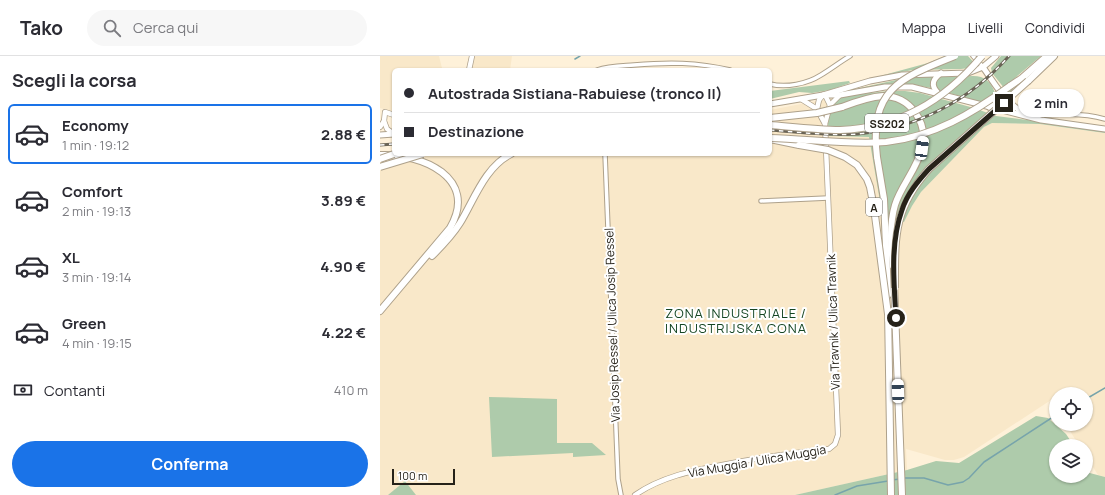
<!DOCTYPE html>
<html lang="it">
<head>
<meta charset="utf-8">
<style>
  :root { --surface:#fff; --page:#f7f7f7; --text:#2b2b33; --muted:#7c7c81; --line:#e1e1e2; --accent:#1a73e8 }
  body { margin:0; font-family:Manrope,sans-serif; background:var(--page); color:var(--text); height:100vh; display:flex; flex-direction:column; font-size:15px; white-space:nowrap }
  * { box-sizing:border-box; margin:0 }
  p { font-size:13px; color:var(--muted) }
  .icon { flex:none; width:22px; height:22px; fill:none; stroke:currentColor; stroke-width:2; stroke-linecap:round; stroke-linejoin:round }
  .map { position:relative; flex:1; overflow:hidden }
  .drawer { display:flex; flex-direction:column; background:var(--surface); width:380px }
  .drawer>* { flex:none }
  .banner { position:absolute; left:12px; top:12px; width:380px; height:88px; border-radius:6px; box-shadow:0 1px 3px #0004; display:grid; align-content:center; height:88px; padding:0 12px; background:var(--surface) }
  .controls { position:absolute; left:669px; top:331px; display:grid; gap:8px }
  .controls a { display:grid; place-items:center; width:44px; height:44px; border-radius:50%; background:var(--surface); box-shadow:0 1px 3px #0004; font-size:20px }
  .scale { position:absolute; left:12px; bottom:10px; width:63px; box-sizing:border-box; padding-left:4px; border:2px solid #262219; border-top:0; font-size:11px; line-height:14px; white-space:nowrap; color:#262219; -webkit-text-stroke:3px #fff; paint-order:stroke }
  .end { position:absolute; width:18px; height:18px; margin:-9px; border:5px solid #262219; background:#fff; box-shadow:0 0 0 2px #fff }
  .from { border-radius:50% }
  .bubble { position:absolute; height:28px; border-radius:14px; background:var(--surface); box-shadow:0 1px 3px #0004; font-size:13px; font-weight:700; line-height:28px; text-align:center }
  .car { position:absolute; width:12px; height:24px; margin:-12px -6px; border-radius:5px; box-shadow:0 0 3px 1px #0007; background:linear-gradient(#fff 24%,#345 0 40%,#fff 0 76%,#345 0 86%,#fff 0) }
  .banner b { display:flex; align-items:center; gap:14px; height:38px; font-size:15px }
  .banner b+b { border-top:1px solid var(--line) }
  .banner i { width:10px; height:10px; background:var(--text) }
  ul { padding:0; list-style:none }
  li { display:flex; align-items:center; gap:12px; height:60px; margin:0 8px 6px; padding:0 4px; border:2px solid transparent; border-radius:6px }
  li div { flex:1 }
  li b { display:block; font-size:15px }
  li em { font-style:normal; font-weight:700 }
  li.active { border-color:var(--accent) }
  li>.icon { width:36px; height:36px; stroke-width:1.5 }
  h2 { padding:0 12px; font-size:18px; line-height:48px }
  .pay { display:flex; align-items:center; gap:10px; height:44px; padding:0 12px; font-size:15px }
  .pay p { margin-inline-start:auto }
  .primary-button { display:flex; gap:8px; margin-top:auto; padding:8px 12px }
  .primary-button a { flex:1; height:46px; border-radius:24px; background:var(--accent); color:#fff; font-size:16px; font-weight:700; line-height:46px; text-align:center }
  header { display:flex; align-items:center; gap:24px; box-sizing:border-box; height:56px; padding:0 20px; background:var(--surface); border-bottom:1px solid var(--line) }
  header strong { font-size:19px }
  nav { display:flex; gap:22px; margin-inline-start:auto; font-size:14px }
  .search { width:280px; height:36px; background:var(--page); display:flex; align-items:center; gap:10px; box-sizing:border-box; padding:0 14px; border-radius:22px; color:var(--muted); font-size:15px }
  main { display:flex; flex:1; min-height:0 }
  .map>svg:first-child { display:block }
  .built { fill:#f9e8c9 }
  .green { fill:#aecbab }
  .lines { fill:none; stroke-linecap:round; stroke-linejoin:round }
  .stream { stroke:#77a4ab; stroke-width:1.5 }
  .minor-casing { stroke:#aea18b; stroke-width:5.5 }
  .tertiary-casing { stroke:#aea18b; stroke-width:6 }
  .secondary-casing { stroke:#aea18b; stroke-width:7 }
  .trunk-casing { stroke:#aea18b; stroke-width:8 }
  .minor { stroke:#fff; stroke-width:3.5 }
  .tertiary { stroke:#fff; stroke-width:4.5 }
  .secondary { stroke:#fff; stroke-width:5 }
  .trunk { stroke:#fff; stroke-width:6 }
  .rail-casing { stroke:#6a6456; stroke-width:3 }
  .rail { stroke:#fff; stroke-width:1.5; stroke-dasharray:4.5; stroke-linecap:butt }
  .trunk-bridge-casing { stroke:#aea18b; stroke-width:8; stroke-linecap:butt }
  .trunk-bridge { stroke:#fff; stroke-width:6 }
  .route { stroke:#262219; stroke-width:5 }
  .labels { text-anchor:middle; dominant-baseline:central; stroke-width:4; stroke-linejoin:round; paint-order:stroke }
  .shield { fill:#fff; stroke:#67645e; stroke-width:1 }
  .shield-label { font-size:11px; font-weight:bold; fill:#262219 }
  .street-label { font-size:12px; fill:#262219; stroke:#fff }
  .neighbourhood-label { font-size:13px; letter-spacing:1px; fill:#154623; stroke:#fff }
</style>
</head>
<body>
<header>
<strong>Tako</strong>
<div class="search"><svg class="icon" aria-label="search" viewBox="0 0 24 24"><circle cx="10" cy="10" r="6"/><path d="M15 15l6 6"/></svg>Cerca qui</div>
<nav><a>Mappa</a><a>Livelli</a><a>Condividi</a></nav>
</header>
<main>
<section class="drawer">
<h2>Scegli la corsa</h2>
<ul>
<li class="active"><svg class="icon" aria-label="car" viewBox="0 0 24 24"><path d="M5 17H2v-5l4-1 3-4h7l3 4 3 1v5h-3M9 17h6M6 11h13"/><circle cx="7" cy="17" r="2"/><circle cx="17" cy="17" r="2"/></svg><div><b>Economy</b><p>1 min · 19:12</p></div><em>2.88 €</em></li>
<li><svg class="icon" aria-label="car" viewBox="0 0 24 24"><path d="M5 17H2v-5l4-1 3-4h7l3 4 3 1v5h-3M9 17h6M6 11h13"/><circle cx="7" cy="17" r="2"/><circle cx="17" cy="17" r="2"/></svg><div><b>Comfort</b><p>2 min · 19:13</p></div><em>3.89 €</em></li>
<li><svg class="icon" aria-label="car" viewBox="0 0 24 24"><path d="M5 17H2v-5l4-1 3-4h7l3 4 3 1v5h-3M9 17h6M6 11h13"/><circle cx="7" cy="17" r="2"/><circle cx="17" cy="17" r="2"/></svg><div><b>XL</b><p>3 min · 19:14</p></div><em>4.90 €</em></li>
<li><svg class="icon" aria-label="car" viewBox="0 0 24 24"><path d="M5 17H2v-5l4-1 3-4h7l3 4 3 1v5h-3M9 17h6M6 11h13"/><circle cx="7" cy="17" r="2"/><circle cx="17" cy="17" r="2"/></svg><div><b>Green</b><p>4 min · 19:15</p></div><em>4.22 €</em></li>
</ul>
<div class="pay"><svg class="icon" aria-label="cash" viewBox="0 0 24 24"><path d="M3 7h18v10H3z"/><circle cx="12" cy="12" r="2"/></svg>Contanti<p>410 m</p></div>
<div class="primary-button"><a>Conferma</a></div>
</section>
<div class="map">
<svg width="725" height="439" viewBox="0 0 725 439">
  <rect width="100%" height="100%" fill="#fef1d9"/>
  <g class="built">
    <polygon points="0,0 59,0 62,12 61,14 14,14 14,56 0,52"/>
    <polygon points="95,0 132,0 130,14 92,14"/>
    <polygon points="462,40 456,45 460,81 489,81 524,166 532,150 541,136 604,71 612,67 660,68 725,77 725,421 718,419 706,400 706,390 699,390 686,368 706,368 706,338 676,338 676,351 671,344 584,401 574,404 565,404 526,393 527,414 415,439 0,439 0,101 27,98 390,98 390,54"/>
  </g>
  <g class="green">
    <polygon points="565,0 588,0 598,11 581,13 533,14 500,20 548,7"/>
    <polygon points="621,0 661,0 629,27 633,33 645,23 650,27 633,43 612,17 611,12"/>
    <polygon points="534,20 554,20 551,25 551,32 536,29 514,28 475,33"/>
    <path d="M 593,20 C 605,20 611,26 615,37 L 605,47 L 562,35 C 554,33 553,25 561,21 Z"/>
    <polygon points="469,25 470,27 450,34 432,37 419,36 390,43 390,35"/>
    <polygon points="508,35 525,35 540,37 594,52 616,60 725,74 725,77 660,68 612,67 604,71 541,136 532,150 524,166 503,163 489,81 449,80 448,68 450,52 456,45 462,40"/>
    <polygon points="109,341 177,343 177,387 212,387 226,399 193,401 193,397 112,401"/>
    <polygon points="656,360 668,362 686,378 694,390 676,390 676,420 706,420 706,416 725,421 725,439 415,439 527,414 556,405 579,407"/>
    <polygon points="25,425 36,439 8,439"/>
  </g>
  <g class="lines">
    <g class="stream">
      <polyline points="195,3 200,0"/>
      <polyline points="706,343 725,332"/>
      <polyline points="524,422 544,422 568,429 583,426 589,422 604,406 676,359"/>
      <polyline points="512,424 520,423"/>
      <polyline points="455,439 477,430 508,425"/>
    </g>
    <g class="minor-casing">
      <g id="minor">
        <polyline points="593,0 603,11"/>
        <path d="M 217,14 C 229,10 242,10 254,9 C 288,6 317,6 350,14"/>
        <path d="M 390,28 C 406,32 427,28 441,19 C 451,13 460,6 470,0"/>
        <path d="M 652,60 C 677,58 701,56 725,63"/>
        <polyline points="225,98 238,423 241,439"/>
        <polyline points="381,145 448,142"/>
      </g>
    </g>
    <g class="tertiary-casing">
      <g id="tertiary">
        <polyline points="89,14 92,0"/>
        <polyline points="421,43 437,53 445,68"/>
        <polyline points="437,53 439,44 443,39 446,41 450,49"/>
        <polyline points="4,65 7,73 14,78"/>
        <polyline points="0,71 4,65 5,56 14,59"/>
        <path d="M 255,439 C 281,421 311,415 342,409 C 377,402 413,397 449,393 L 455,388 L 458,379 L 445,68 L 450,49 L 460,39"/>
      </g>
    </g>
    <g class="secondary-casing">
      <g id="secondary">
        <path d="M 603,11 C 615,29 626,47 645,58"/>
        <path d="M 558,37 C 550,29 553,23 561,17"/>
        <polyline points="443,39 460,39 505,31 532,31 661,64 725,73"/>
        <polyline points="390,48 443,39 490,25 522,19 588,17 603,11 616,0"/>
        <polyline points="609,51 618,44 620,37"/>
        <polyline points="0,79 14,78"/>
      </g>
    </g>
    <g class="trunk-casing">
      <g id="trunk">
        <polyline points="648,25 674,0"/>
        <polyline points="630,30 642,22 667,0"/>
        <path d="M 462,51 C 475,46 489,41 503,40 C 530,40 548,66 542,91 C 538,112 521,129 515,149 C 509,169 511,190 513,210"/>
        <polyline points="390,83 419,89"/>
        <path d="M 0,99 C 42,97 99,122 70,172 L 0,255"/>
        <polyline points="497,101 504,143 508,239"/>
        <path d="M 52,200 C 62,190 72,180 80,167 C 94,144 105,111 131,98"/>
        <polyline points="514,227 522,439"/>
        <polyline points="508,253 511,439"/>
      </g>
    </g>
    <use href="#minor" class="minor"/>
    <use href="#tertiary" class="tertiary"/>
    <use href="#secondary" class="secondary"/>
    <use href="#trunk" class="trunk"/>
    <g class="rail-casing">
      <g id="rail">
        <path d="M 390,74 C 419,76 449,80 478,78 C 538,72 590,44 629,0"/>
        <polyline points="0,89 14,88"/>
      </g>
    </g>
    <use href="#rail" class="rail"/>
    <g class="trunk-bridge-casing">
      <g id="trunk-bridge">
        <polyline points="390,62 437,57 462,51"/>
        <path d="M 390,69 C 413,71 437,74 460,74 C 520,72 565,44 602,0"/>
        <path d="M 390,82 C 428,83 468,89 506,86 C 553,81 593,57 630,30"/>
        <polyline points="419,89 448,94 465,101 477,109 487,123 490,131 494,152 508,258"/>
        <path d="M 497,101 C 489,33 520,22 575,0"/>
        <polyline points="0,103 14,98"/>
        <polyline points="0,111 43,98"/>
        <path d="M 515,232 C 515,182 513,153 549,113 L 648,25"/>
      </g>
    </g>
    <use href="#trunk-bridge" class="trunk-bridge"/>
  </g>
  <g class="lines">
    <path class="route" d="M 516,262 C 514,227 510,187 522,154 C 527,138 538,125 549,113 L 624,47"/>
  </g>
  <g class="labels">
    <g class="shield">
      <rect x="485" y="58" width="44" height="18" rx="3"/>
      <rect x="486" y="142" width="16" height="18" rx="3"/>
    </g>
    <g class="shield-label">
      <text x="507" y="67">SS202</text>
      <text x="494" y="151">A</text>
    </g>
    <g class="street-label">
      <text transform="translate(453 266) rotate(-92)">Via Travnik / Ulica Travnik</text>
      <text transform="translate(232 269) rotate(-92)">Via Josip Ressel / Ulica Josip Ressel</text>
      <text transform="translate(377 405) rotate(-10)">Via Muggia / Ulica Muggia</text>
    </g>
    <g class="neighbourhood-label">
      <text x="356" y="257">ZONA INDUSTRIALE /<tspan x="356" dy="15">INDUSTRIJSKA CONA</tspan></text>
    </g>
  </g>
</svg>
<div class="controls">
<a><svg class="icon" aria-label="locate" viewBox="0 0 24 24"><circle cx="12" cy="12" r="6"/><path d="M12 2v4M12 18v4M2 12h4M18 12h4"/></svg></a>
<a><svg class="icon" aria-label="layers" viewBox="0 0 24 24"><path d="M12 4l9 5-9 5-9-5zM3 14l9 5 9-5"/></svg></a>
</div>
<div class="scale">100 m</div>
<i class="end from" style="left:516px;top:262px"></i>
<i class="end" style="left:624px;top:47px"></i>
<div class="bubble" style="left:638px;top:33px;width:66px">2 min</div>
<i class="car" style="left:542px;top:92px;rotate:8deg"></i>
<i class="car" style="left:518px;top:335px;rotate:358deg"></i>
<div class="banner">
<b><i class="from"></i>Autostrada Sistiana-Rabuiese (tronco II)</b>
<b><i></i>Destinazione</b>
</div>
</div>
</main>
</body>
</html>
